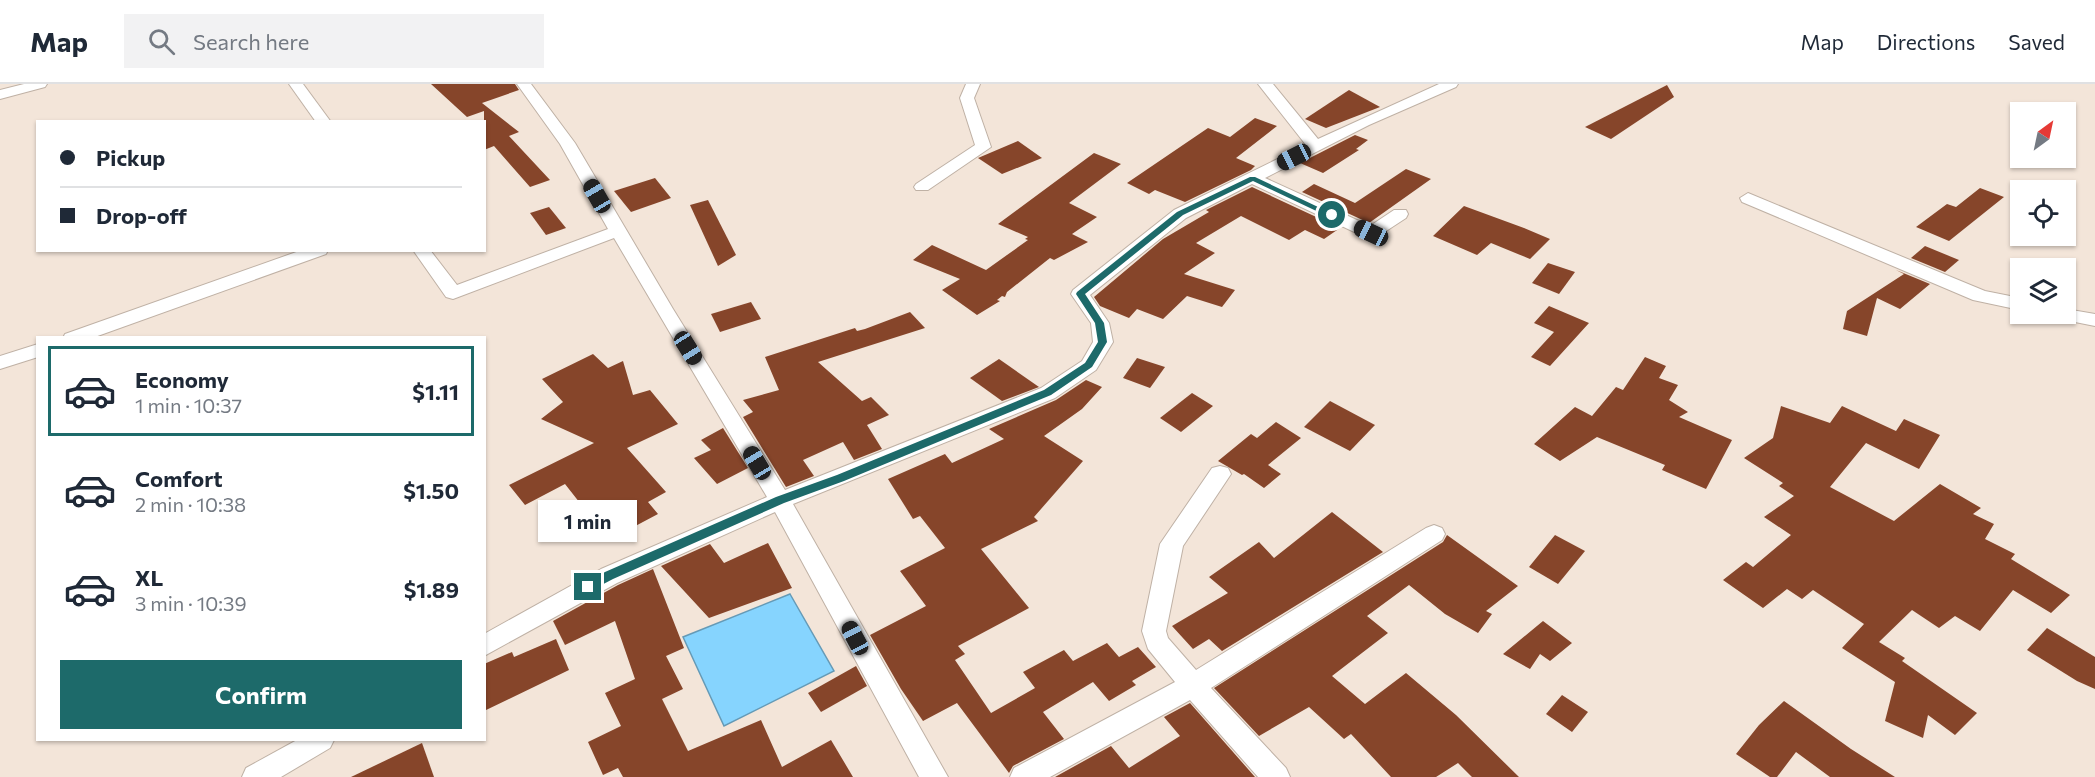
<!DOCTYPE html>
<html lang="en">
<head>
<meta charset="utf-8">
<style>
  :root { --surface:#fff; --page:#f2f2f3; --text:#1f2937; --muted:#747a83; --line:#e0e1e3; --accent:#1d6a6a }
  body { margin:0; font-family:Commissioner,sans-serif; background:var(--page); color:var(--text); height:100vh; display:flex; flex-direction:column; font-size:22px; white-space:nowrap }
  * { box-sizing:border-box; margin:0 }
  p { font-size:20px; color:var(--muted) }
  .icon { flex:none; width:33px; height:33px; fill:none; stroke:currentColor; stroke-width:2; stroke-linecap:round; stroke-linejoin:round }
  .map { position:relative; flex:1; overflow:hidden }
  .side { position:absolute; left:36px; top:252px; width:450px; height:405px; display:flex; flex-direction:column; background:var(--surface); border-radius:0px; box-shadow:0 2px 4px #0004 }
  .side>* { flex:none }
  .banner { position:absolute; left:36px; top:36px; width:450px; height:132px; border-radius:0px; box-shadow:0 2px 4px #0004; display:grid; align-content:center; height:132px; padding:0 24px; background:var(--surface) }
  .needle { width:39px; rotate:33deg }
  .fabs { position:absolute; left:2010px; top:18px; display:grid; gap:12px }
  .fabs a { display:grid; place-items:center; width:66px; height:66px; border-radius:0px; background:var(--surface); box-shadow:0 2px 4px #0004; font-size:30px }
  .end { position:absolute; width:27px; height:27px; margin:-14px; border:8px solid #1d6a6a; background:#fff; box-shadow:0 0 0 3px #fff }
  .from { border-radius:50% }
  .bubble { position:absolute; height:42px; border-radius:0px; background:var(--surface); box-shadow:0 2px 4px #0004; font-size:20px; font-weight:700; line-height:42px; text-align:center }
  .car { position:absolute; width:18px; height:36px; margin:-18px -9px; border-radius:8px; box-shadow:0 0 4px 2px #0007; background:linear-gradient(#222 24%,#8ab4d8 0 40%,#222 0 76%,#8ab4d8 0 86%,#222 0) }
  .banner b { display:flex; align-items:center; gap:21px; height:57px; font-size:22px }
  .banner b+b { border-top:2px solid var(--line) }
  .banner i { width:15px; height:15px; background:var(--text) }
  ul { padding:10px 0 0; list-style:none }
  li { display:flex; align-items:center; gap:18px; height:90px; margin:0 12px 9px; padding:0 12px; border:3px solid transparent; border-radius:0px }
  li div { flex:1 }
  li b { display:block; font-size:22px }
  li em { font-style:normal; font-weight:700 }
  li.selected { border-color:var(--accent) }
  li>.icon { width:54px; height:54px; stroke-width:1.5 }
  .action { display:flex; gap:12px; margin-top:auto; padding:12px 24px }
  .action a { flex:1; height:69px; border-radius:0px; background:var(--accent); color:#fff; font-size:24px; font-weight:700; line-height:69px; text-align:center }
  header { display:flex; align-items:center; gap:36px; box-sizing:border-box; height:84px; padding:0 30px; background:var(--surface); border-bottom:2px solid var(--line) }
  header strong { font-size:28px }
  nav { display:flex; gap:33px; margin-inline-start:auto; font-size:21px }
  .search { width:420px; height:54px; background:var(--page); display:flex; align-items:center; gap:15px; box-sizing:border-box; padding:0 21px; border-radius:0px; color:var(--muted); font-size:22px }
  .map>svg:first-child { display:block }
  .water { fill:#86d4fe; stroke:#659ab6; stroke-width:1.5 }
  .building { fill:#86452a }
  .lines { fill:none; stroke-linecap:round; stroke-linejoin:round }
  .street-casing { stroke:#bfb1a5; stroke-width:2 }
  .street { fill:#fff; fill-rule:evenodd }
  .route { fill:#1d6a6a }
</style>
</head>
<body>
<header>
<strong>Map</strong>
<div class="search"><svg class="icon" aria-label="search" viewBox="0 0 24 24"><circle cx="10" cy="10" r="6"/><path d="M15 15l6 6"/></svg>Search here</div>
<nav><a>Map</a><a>Directions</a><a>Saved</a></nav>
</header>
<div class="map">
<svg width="2095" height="693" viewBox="0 0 2095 693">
  <rect width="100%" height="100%" fill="#f3e5d9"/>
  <polygon class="water" points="790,510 834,587 724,642 683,553"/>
  <g class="building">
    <polygon points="431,0 515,0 519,6 482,19 519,48 509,52 550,96 530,103 494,62 484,66 484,27 467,33"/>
    <polygon points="1667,1 1674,13 1611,55 1585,43"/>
    <polygon points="1349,6 1380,23 1326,44 1305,35"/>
    <polygon points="1255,34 1277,42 1236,74 1255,82 1251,86 1185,118 1155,106 1149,110 1127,99 1208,44 1230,53"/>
    <polygon points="1355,51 1368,56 1356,65 1359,66 1323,89 1300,79"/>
    <polygon points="1018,57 1042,74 1002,90 978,74"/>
    <polygon points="1094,69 1121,80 1069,119 1097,133 1072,150 1088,158 1054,176 1050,174 1007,208 1005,213 1002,212 997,216 1000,217 977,231 942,206 960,195 913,176 932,161 986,186 1028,156 1025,155 1028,153 998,140"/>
    <polygon points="1406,85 1431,95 1369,139 1302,108 1314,100 1355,119"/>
    <polygon points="655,94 671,114 631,128 614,107"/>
    <polygon points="1252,103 1340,144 1324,155 1305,146 1289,156 1241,132 1196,159 1215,169 1184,190 1235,206 1222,223 1187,212 1163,235 1137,225 1129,234 1100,222 1094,213 1163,155 1209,128 1206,126"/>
    <polygon points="1980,104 2004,113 1949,157 1916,143 1947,120 1956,123"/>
    <polygon points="708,116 736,171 718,182 690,121"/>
    <polygon points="1464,122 1524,144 1550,155 1530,175 1491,159 1477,171 1433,152"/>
    <polygon points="549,123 566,144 546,151 530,129"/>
    <polygon points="1925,162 1959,176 1945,188 1911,174"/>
    <polygon points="1548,179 1575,188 1559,210 1532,199"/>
    <polygon points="1896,186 1930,200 1900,225 1877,214 1867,252 1843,245 1847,227 1904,190"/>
    <polygon points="751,218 761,235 720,248 711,230"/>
    <polygon points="1549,222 1589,239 1550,282 1531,273 1554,248 1534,239"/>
    <polygon points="910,228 925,244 818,278 862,317 871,313 889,331 867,341 882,365 854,376 843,358 803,376 814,392 786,403 743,333 753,328 743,316 779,306 765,273 855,244 857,247 865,245"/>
    <polygon points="593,270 608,284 623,277 633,311 650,306 678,340 627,364 666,408 648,418 658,430 609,456 565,400 525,421 509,401 594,359 541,335 563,318 542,295"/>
    <polygon points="1645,273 1666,282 1659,294 1678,301 1669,316 1688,328 1679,333 1732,356 1706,405 1662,386 1665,381 1597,353 1560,377 1534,360 1575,323 1592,332 1616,303 1623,306"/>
    <polygon points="1137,274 1165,283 1150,304 1123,294"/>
    <polygon points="999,275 1039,303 1002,317 970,294"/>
    <polygon points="1086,296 1102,303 1082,325 1044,352 1083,377 1034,433 1038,437 981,465 1029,524 958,562 965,570 955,576 991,629 1035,604 1023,588 1064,566 1073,577 1107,559 1119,573 1138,563 1156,583 1132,597 1136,601 1109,617 1093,598 1043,628 1064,655 1013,682 1009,689 957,619 923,637 901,605 870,551 926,522 900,487 945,464 920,432 913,435 888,395 945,370 952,379 1004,355 989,345 1056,316"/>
    <polygon points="1192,309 1213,322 1181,348 1160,334"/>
    <polygon points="1330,317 1375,341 1350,367 1304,343"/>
    <polygon points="1781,322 1830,339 1842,322 1896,347 1904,335 1940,351 1919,385 1866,359 1830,403 1894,437 1940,400 1981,424 1973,430 1994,440 1985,455 2015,470 2011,475 2070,511 2051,529 2013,506 1980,547 1955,532 1939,544 1912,526 1879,558 1905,574 1902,577 1977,629 1955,651 1928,631 1923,654 1885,637 1895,598 1842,564 1864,540 1813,506 1802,515 1787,505 1763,524 1723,496 1746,478 1753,483 1791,451 1764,433 1794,412 1779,402 1783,399 1744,374 1773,354"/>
    <polygon points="1276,338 1301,354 1268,381 1281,390 1264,404 1244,390 1242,391 1218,377 1251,350 1257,354"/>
    <polygon points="723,344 748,384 717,400 694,374 711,366 701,356"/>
    <polygon points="1332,428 1383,468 1222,567 1209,555 1193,565 1172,542 1228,509 1209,493 1259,458 1274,474"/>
    <polygon points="1447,451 1518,502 1486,527 1492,530 1478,549 1445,530 1409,501 1367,532 1388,549 1332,592 1365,620 1406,589 1456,631 1519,693 1472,693 1458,679 1436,693 1391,693 1351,650 1344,655 1309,623 1259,652 1214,604 1443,458"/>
    <polygon points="1555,451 1585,467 1558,500 1529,483"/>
    <polygon points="768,459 792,504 709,534 661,482 710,460 724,479"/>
    <polygon points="653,485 684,564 666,572 683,605 662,615 688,667 761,636 782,683 831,656 853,693 623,693 618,684 603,691 588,658 621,642 605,609 635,595 615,537 565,561 553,537 618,501"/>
    <polygon points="1543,537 1572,559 1550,577 1540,570 1530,585 1503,570"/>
    <polygon points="2047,544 2095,573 2095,605 2077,597 2027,566"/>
    <polygon points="556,555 569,586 484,627 484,580 512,568 514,573"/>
    <polygon points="856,582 867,602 821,628 808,609"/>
    <polygon points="1562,611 1588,628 1572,648 1546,630"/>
    <polygon points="1784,617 1851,665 1895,693 1830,693 1796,668 1777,693 1770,693 1736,670 1759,641"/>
    <polygon points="1190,619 1255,693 1055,693 1111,662 1129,684 1180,652 1164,633"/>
    <polygon points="422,659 434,693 351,693"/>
  </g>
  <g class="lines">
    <g class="street-casing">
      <g id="street">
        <polygon points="24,0 47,0 45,3 0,15 0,6"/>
        <polygon points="289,0 303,0 331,38 316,38"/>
        <polygon points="517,0 531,0 575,59 673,225 785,406 1041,304 1082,277 1093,258 1091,239 1071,210 1073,206 1174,126 1306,61 1258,0 1273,0 1318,55 1439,0 1458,0 1456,3 1369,41 1265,94 1370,142 1394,126 1406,126 1408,130 1406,134 1377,153 1365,153 1252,100 1186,134 1090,211 1109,239 1113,258 1096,286 1055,314 793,420 948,693 919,693 775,428 617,499 484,572 484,550 601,485 767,413 614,154 453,215 446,213 413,166 430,166 457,201 608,145 560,60"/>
        <polygon points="966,0 980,0 974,14 991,63 928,106 916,106 914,103 916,100 975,61 960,14"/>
        <polygon points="1748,109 1985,207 2020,214 2020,226 1973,216 1742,118 1740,114"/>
        <polygon points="302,166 328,166 326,170 92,254 63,254 65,250"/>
        <polygon points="2066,225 2095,230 2095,242 2055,234 2053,230 2066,230"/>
        <polygon points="38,260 38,273 0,285 0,272"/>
        <polygon points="1220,382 1228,384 1231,390 1183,462 1166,547 1168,554 1196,586 1426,444 1434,441 1442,444 1445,450 1442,456 1211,604 1286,684 1290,693 1258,693 1190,616 1050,693 1010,693 1014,684 1175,598 1148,565 1142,547 1160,460 1212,384"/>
        <polygon points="297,656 334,656 330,664 281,693 242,693 246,684"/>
      </g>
    </g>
    <use href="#street" class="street"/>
  </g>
  <polygon class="route" points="1250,93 1255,93 1335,131 1329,133 1253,97 1183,131 1085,210 1104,239 1107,258 1092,283 1051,311 844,397 784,419 613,495 592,506 584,506 584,500 605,488 776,413 837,391 1044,306 1085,279 1098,258 1095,239 1076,210 1077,208 1177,128"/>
</svg>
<div class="fabs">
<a><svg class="needle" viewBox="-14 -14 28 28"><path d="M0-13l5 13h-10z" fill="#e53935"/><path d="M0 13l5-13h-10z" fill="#747a83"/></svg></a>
<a><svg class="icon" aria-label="locate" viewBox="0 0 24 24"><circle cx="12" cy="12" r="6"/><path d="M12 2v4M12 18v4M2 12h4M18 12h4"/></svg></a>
<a><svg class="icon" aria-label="layers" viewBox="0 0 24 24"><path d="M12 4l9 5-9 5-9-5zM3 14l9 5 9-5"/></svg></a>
</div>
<i class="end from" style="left:1332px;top:131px"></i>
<i class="end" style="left:588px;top:503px"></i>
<div class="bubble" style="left:538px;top:416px;width:99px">1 min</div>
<i class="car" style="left:1294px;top:73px;rotate:243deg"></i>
<i class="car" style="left:597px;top:112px;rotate:330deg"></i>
<i class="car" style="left:1371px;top:149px;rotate:295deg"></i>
<i class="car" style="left:688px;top:264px;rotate:148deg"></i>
<i class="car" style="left:757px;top:379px;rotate:329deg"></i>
<i class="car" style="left:855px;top:554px;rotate:332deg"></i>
<div class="banner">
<b><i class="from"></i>Pickup</b>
<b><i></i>Drop-off</b>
</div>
<section class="side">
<ul>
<li class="selected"><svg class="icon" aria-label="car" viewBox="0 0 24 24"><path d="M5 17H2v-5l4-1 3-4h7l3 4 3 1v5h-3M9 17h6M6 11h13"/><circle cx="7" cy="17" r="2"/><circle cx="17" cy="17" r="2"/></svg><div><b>Economy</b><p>1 min · 10:37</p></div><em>$1.11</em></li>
<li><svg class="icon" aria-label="car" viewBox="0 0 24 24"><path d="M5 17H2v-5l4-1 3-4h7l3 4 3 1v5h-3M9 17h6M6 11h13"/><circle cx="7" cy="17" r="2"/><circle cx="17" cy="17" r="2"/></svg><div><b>Comfort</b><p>2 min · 10:38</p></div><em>$1.50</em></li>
<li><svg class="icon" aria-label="car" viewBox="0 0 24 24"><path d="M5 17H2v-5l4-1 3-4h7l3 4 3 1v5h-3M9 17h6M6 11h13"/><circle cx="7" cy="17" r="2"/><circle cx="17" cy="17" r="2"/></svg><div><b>XL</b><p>3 min · 10:39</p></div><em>$1.89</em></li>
</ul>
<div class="action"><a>Confirm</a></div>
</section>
</div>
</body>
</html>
